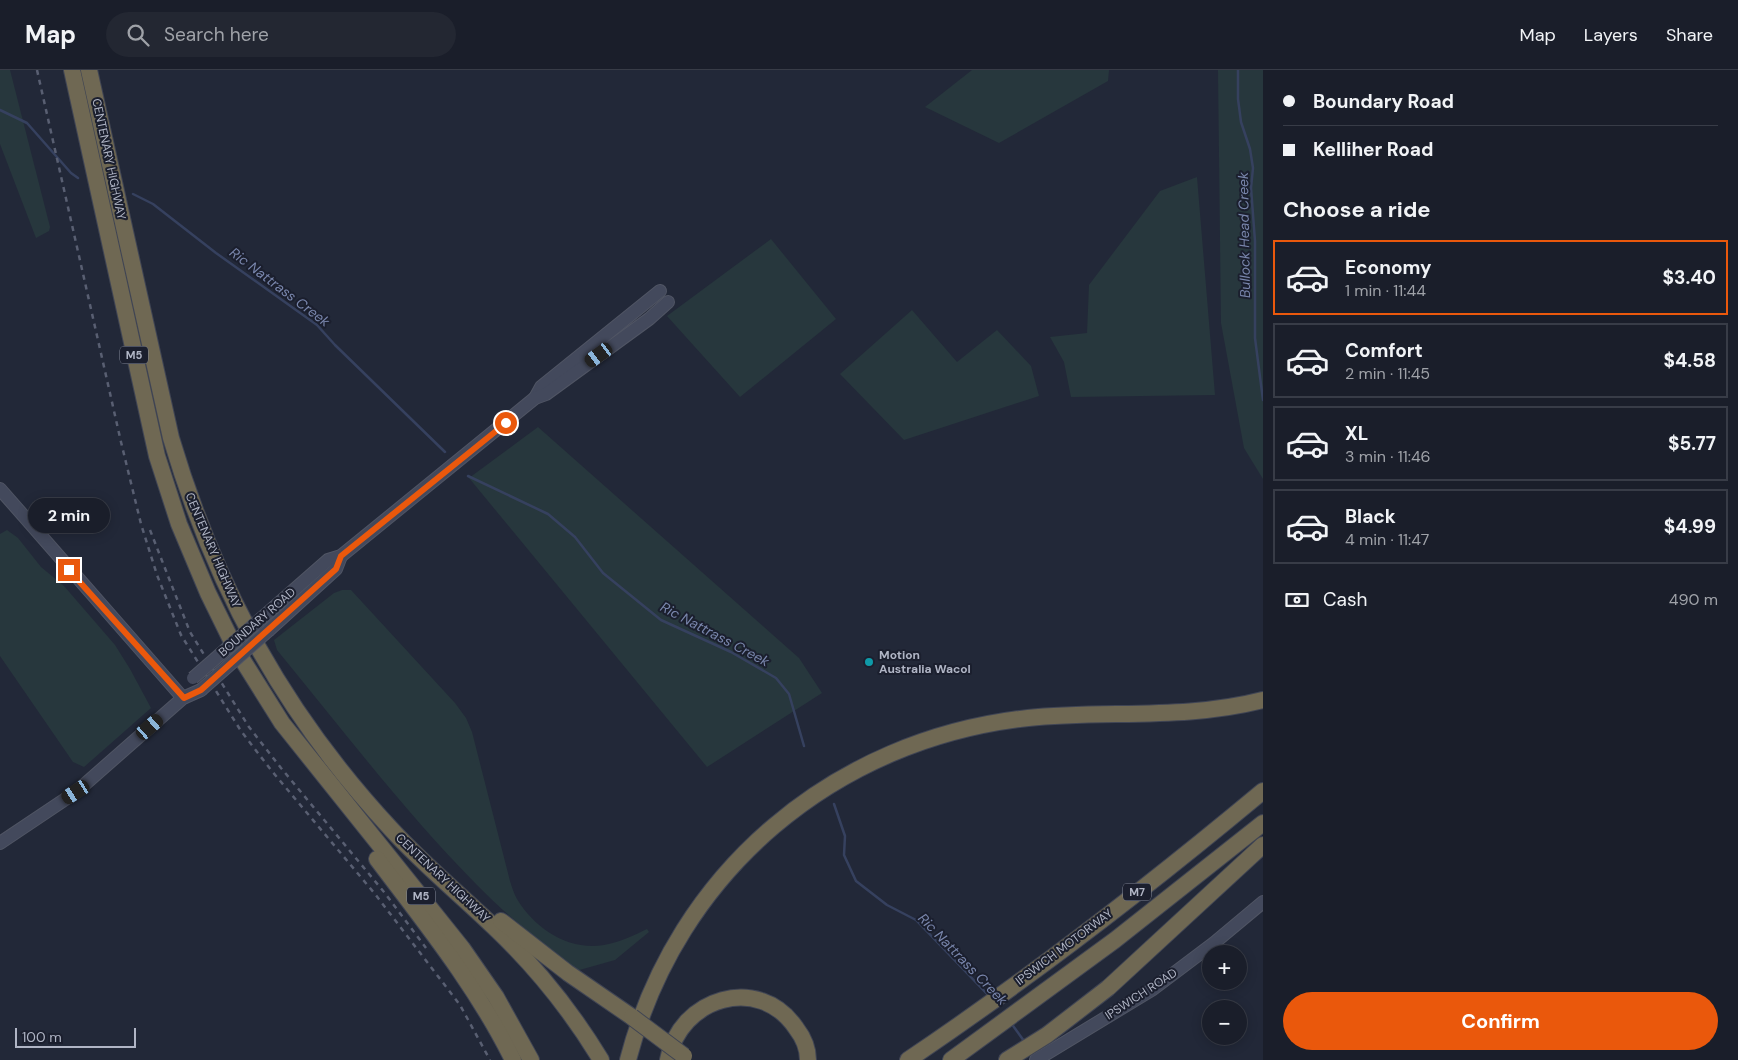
<!DOCTYPE html>
<html lang="en">
<head>
<meta charset="utf-8">
<style>
  :root { --surface:#1a1e2a; --page:#232732; --text:#f1f3f6; --muted:#9fa2a8; --line:#383c47; --accent:#ea580c }
  body { margin:0; font-family:"DM Sans",sans-serif; background:var(--page); color:var(--text); height:100vh; display:flex; flex-direction:column; font-size:19px; white-space:nowrap }
  * { box-sizing:border-box; margin:0 }
  p { font-size:16px; color:var(--muted) }
  .icon { flex:none; width:28px; height:28px; fill:none; stroke:currentColor; stroke-width:2; stroke-linecap:round; stroke-linejoin:round }
  .map { position:relative; flex:1; overflow:hidden }
  .details { display:flex; flex-direction:column; background:var(--surface); width:475px }
  .details>* { flex:none }
  .hud { display:grid; align-content:center; height:110px; padding:0 20px; background:var(--surface) }
  .fabs { position:absolute; left:1202px; top:875px; display:grid; gap:10px }
  .fabs a { display:grid; place-items:center; width:45px; height:45px; border-radius:50%; background:var(--surface); box-shadow:0 2px 12px #0003,0 0 0 1px var(--line); font-size:25px }
  .scale { position:absolute; left:15px; bottom:12px; width:121px; box-sizing:border-box; padding-left:5px; border:2px solid #b0b5c5; border-top:0; font-size:14px; line-height:18px; white-space:nowrap; color:#b0b5c5; -webkit-text-stroke:4px #1b1f2e; paint-order:stroke }
  .end { position:absolute; width:22px; height:22px; margin:-11px; border:6px solid #ea580c; background:#fff; box-shadow:0 0 0 2px #fff }
  .from { border-radius:50% }
  .bubble { position:absolute; height:35px; border-radius:18px; background:var(--surface); box-shadow:0 2px 12px #0003,0 0 0 1px var(--line); font-size:16px; font-weight:700; line-height:35px; text-align:center }
  .car { position:absolute; width:15px; height:30px; margin:-15px -8px; border-radius:6px; box-shadow:0 0 4px 1px #0007; background:linear-gradient(#222 24%,#8ab4d8 0 40%,#222 0 76%,#8ab4d8 0 86%,#222 0) }
  .hud b { display:flex; align-items:center; gap:18px; height:48px; font-size:19px }
  .hud b+b { border-top:1px solid var(--line) }
  .hud i { width:12px; height:12px; background:var(--text) }
  ul { padding:0; list-style:none }
  li { display:flex; align-items:center; gap:15px; height:75px; margin:0 10px 8px; padding:0 10px; border:2px solid var(--line); border-radius:0px }
  li div { flex:1 }
  li b { display:block; font-size:19px }
  li em { font-style:normal; font-weight:700 }
  li.active { border-color:var(--accent) }
  li>.icon { width:45px; height:45px; stroke-width:1.5 }
  h2 { padding:0 20px; font-size:22px; line-height:60px }
  .pay { display:flex; align-items:center; gap:12px; height:55px; padding:0 20px; font-size:19px }
  .pay p { margin-inline-start:auto }
  .action { display:flex; gap:10px; margin-top:auto; padding:10px 20px }
  .action a { flex:1; height:58px; border-radius:30px; background:var(--accent); color:#fff; font-size:20px; font-weight:700; line-height:58px; text-align:center }
  header { display:flex; align-items:center; gap:30px; box-sizing:border-box; height:70px; padding:0 25px; background:var(--surface); border-bottom:1px solid var(--line) }
  header strong { font-size:24px }
  nav { display:flex; gap:28px; margin-inline-start:auto; font-size:18px }
  .search { width:350px; height:45px; background:var(--page); display:flex; align-items:center; gap:12px; box-sizing:border-box; padding:0 18px; border-radius:28px; color:var(--muted); font-size:19px }
  main { display:flex; flex:1; min-height:0 }
  .map>svg:first-child { display:block }
  .green { fill:#27373d }
  .lines { fill:none; stroke-linecap:round; stroke-linejoin:round }
  .stream { stroke:#36415f; stroke-width:2.5 }
  .secondary-casing { stroke:#505564; stroke-width:14 }
  .highway-casing { stroke:#404554; stroke-width:18 }
  .secondary { stroke:#43495c; stroke-width:12 }
  .highway { stroke:#6f6853; stroke-width:16 }
  .rail { stroke:#595f72; stroke-width:2.5; stroke-dasharray:5 5; stroke-linecap:butt }
  .secondary-bridge-casing { stroke:#505564; stroke-width:14; stroke-linecap:butt }
  .highway-bridge-casing { stroke:#404554; stroke-width:18; stroke-linecap:butt }
  .secondary-bridge { stroke:#43495c; stroke-width:12 }
  .highway-bridge { stroke:#6f6853; stroke-width:16 }
  .route { stroke:#ea580c; stroke-width:6 }
  .culture-dot { fill:#0f9aa8; stroke:#1b1f2e; stroke-width:2 }
  .labels { text-anchor:middle; dominant-baseline:central; stroke-width:4; stroke-linejoin:round; paint-order:stroke }
  .shield { fill:#1b1f2e; stroke:#838898; stroke-width:1 }
  .shield-label { font-size:11px; font-weight:bold; fill:#b0b5c5 }
  .street-label { font-size:12px; fill:#b0b5c5; stroke:#1b1f2e }
  .poi-label { font-size:12px; font-weight:bold; fill:#b0b5c5; stroke:#1b1f2e; text-anchor:start }
  .water-label { font-size:14px; font-style:italic; fill:#7986ac; stroke:#1b1f2e }
</style>
</head>
<body>
<header>
<strong>Map</strong>
<div class="search"><svg class="icon" aria-label="search" viewBox="0 0 24 24"><circle cx="10" cy="10" r="6"/><path d="M15 15l6 6"/></svg>Search here</div>
<nav><a>Map</a><a>Layers</a><a>Share</a></nav>
</header>
<main>
<div class="map">
<svg width="1263" height="990" viewBox="0 0 1263 990">
  <rect width="100%" height="100%" fill="#222838"/>
  <g class="green">
    <polygon points="0,0 10,0 50,157 49,161 36,168 0,74"/>
    <polygon points="972,0 1109,0 1108,11 999,73 925,37"/>
    <polygon points="1218,0 1263,0 1263,409 1244,378 1221,253"/>
    <polygon points="1197,107 1215,325 1071,327 1064,292 1050,267 1087,263 1089,215 1160,121"/>
    <polygon points="771,169 836,249 740,327 667,246"/>
    <polygon points="912,240 957,292 997,260 1031,296 1039,326 904,370 840,304"/>
    <polygon points="538,357 799,588 822,623 707,697 469,408"/>
    <polygon points="7,460 18,468 41,497 64,516 115,575 130,599 151,638 84,697 73,692 0,586 0,464"/>
    <path d="M 342,520 L 351,520 L 455,633 L 466,648 L 472,662 L 510,811 C 512,817 514,824 517,829 C 535,859 569,881 604,875 C 620,872 633,866 647,859 L 649,862 L 615,890 L 576,901 C 542,873 507,846 476,814 C 404,741 342,659 277,580 L 274,570 L 334,523 Z"/>
  </g>
  <g class="lines">
    <g class="stream">
      <polyline points="1238,0 1238,29 1241,52 1250,79 1253,98 1251,118 1255,171 1255,268 1263,330"/>
      <polyline points="0,40 27,53 71,103 78,108"/>
      <polyline points="133,124 153,134 216,183 317,255 335,275 445,382"/>
      <polyline points="468,406 548,444 575,467 603,503 661,550 731,582 776,608 789,624 804,676"/>
      <polyline points="834,734 845,766 844,785 856,811 887,835 916,850 989,926"/>
      <polyline points="1011,953 1024,971"/>
    </g>
    <g class="secondary-casing">
      <g id="secondary">
        <polyline points="535,328 541,317 660,221"/>
        <polyline points="0,419 183,628"/>
        <polyline points="263,547 328,490 341,486 535,328 546,324 649,249 668,232"/>
        <polyline points="269,560 336,499 341,486"/>
        <polyline points="0,773 76,722 183,628 201,620"/>
        <polyline points="1036,990 1153,919 1214,873 1263,832"/>
      </g>
    </g>
    <g class="highway-casing">
      <g id="highway">
        <polyline points="72,0 157,386 179,454 208,523 235,578 282,653 462,878 496,927 531,990"/>
        <path d="M 89,0 L 171,368 C 216,519 284,644 392,760 C 424,795 461,825 495,858 C 536,897 572,942 601,990"/>
        <path d="M 377,789 C 426,854 477,917 513,990"/>
        <polyline points="501,851 568,903 632,947"/>
        <path d="M 628,990 C 677,801 835,669 1028,648 C 1106,640 1186,650 1263,630"/>
        <path d="M 668,990 C 679,928 759,903 796,958 C 803,967 808,978 808,990"/>
        <path d="M 908,990 C 1031,907 1149,816 1263,721"/>
        <polyline points="951,990 1115,870 1263,753"/>
        <polyline points="1007,990 1047,965 1108,918 1263,775"/>
      </g>
    </g>
    <use href="#secondary" class="secondary"/>
    <use href="#highway" class="highway"/>
    <g class="rail">
      <polyline points="37,0 121,372 141,454 157,505 181,565 241,661 271,700 375,824 460,935 490,990"/>
      <polyline points="150,460 190,562 249,657 281,698 384,822 426,878"/>
    </g>
    <g class="secondary-bridge-casing">
      <g id="secondary-bridge">
        <polyline points="193,608 263,547"/>
        <polyline points="201,620 269,560"/>
      </g>
    </g>
    <g class="highway-bridge-casing">
      <polyline id="highway-bridge" points="632,947 684,986"/>
    </g>
    <use href="#secondary-bridge" class="secondary-bridge"/>
    <use href="#highway-bridge" class="highway-bridge"/>
  </g>
  <g class="lines">
    <polyline class="route" points="69,500 184,628 201,620 336,499 341,486 506,353"/>
  </g>
  <circle class="culture-dot" cx="869" cy="592" r="5"/>
  <g class="labels">
    <g class="shield">
      <rect x="120" y="276.5" width="28" height="17" rx="4"/>
      <rect x="1123" y="813.5" width="28" height="17" rx="4"/>
      <rect x="407" y="817.5" width="28" height="17" rx="4"/>
    </g>
    <g class="shield-label">
      <text x="134" y="285">M5</text>
      <text x="1137" y="822">M7</text>
      <text x="421" y="826">M5</text>
    </g>
    <g class="street-label">
      <text transform="translate(109 89) rotate(78)">CENTENARY HIGHWAY</text>
      <text transform="translate(213 480) rotate(67)">CENTENARY HIGHWAY</text>
      <text transform="translate(257 552) rotate(-41)">BOUNDARY ROAD</text>
      <text transform="translate(443 808) rotate(43)">CENTENARY HIGHWAY</text>
      <text transform="translate(1064 877) rotate(-37)">IPSWICH MOTORWAY</text>
      <text transform="translate(1141 924) rotate(-33)">IPSWICH ROAD</text>
    </g>
    <g class="poi-label">
      <text x="879" y="585">Motion<tspan x="879" dy="14">Australia Wacol</tspan></text>
    </g>
    <g class="water-label">
      <text transform="translate(1244 165) rotate(-91)">Bullock Head Creek</text>
      <text transform="translate(280 217) rotate(37)">Ric Nattrass Creek</text>
      <text transform="translate(715 564) rotate(28)">Ric Nattrass Creek</text>
      <text transform="translate(963 889) rotate(46)">Ric Nattrass Creek</text>
    </g>
  </g>
</svg>
<div class="fabs">
<a>+</a>
<a>−</a>
</div>
<div class="scale">100 m</div>
<i class="end from" style="left:506px;top:353px"></i>
<i class="end" style="left:69px;top:500px"></i>
<div class="bubble" style="left:28px;top:428px;width:82px">2 min</div>
<i class="car" style="left:599px;top:285px;rotate:234deg"></i>
<i class="car" style="left:150px;top:657px;rotate:49deg"></i>
<i class="car" style="left:76px;top:722px;rotate:237deg"></i>
</div>
<section class="details">
<div class="hud">
<b><i class="from"></i>Boundary Road</b>
<b><i></i>Kelliher Road</b>
</div>
<h2>Choose a ride</h2>
<ul>
<li class="active"><svg class="icon" aria-label="car" viewBox="0 0 24 24"><path d="M5 17H2v-5l4-1 3-4h7l3 4 3 1v5h-3M9 17h6M6 11h13"/><circle cx="7" cy="17" r="2"/><circle cx="17" cy="17" r="2"/></svg><div><b>Economy</b><p>1 min · 11:44</p></div><em>$3.40</em></li>
<li><svg class="icon" aria-label="car" viewBox="0 0 24 24"><path d="M5 17H2v-5l4-1 3-4h7l3 4 3 1v5h-3M9 17h6M6 11h13"/><circle cx="7" cy="17" r="2"/><circle cx="17" cy="17" r="2"/></svg><div><b>Comfort</b><p>2 min · 11:45</p></div><em>$4.58</em></li>
<li><svg class="icon" aria-label="car" viewBox="0 0 24 24"><path d="M5 17H2v-5l4-1 3-4h7l3 4 3 1v5h-3M9 17h6M6 11h13"/><circle cx="7" cy="17" r="2"/><circle cx="17" cy="17" r="2"/></svg><div><b>XL</b><p>3 min · 11:46</p></div><em>$5.77</em></li>
<li><svg class="icon" aria-label="car" viewBox="0 0 24 24"><path d="M5 17H2v-5l4-1 3-4h7l3 4 3 1v5h-3M9 17h6M6 11h13"/><circle cx="7" cy="17" r="2"/><circle cx="17" cy="17" r="2"/></svg><div><b>Black</b><p>4 min · 11:47</p></div><em>$4.99</em></li>
</ul>
<div class="pay"><svg class="icon" aria-label="cash" viewBox="0 0 24 24"><path d="M3 7h18v10H3z"/><circle cx="12" cy="12" r="2"/></svg>Cash<p>490 m</p></div>
<div class="action"><a>Confirm</a></div>
</section>
</main>
</body>
</html>
